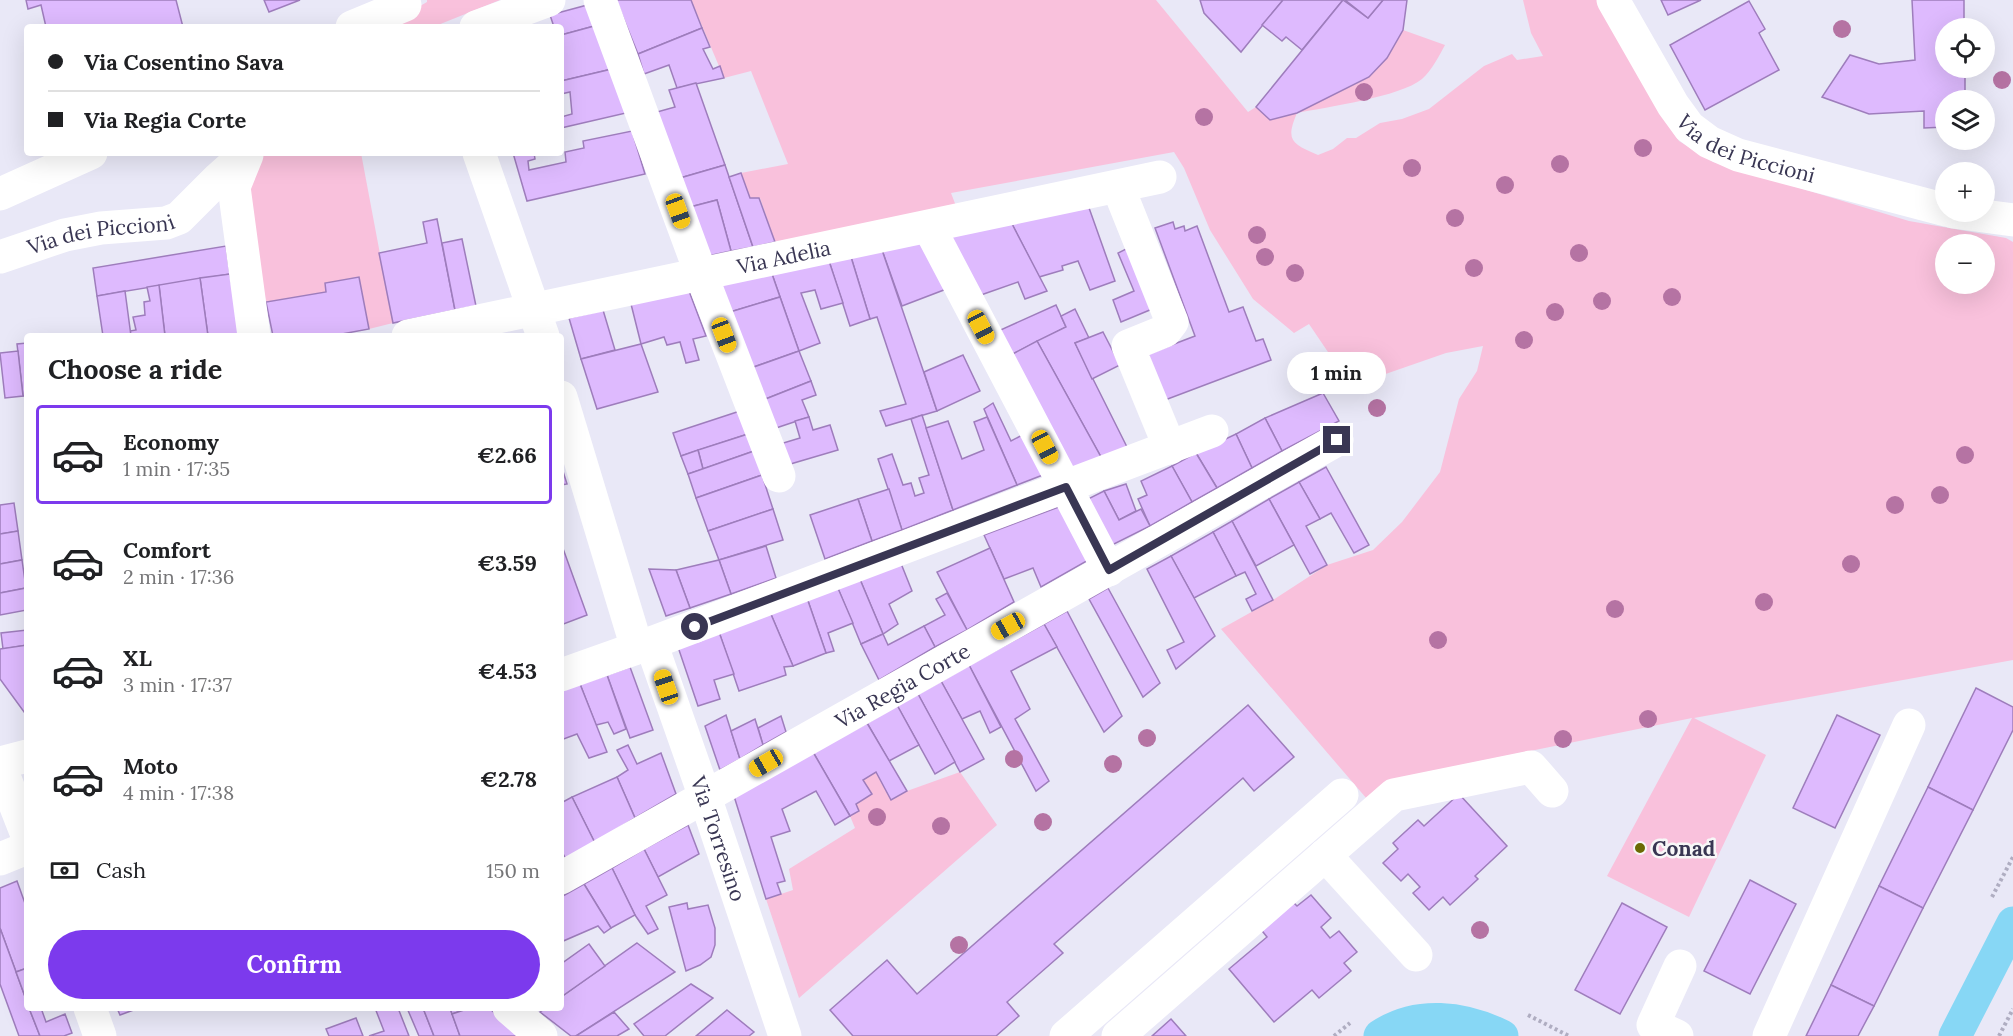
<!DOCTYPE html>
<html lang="en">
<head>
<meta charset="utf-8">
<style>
  :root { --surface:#fff; --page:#f2f2f2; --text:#202124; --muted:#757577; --line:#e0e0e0; --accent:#7c3aed }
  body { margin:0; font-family:Lora,serif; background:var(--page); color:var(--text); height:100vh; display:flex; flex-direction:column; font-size:22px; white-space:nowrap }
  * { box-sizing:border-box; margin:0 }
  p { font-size:20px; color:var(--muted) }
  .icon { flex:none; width:33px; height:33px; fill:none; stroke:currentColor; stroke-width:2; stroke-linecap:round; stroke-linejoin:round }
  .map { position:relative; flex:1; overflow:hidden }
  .side { position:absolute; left:24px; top:333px; width:540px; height:678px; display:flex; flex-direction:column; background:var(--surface); border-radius:6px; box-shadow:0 6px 24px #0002 }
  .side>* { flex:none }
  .hud { position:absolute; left:24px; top:24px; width:540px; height:132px; border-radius:6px; box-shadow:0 6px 24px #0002; display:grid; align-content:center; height:132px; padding:0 24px; background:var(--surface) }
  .fabs { position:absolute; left:1935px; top:18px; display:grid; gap:12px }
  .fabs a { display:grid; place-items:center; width:60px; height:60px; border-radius:50%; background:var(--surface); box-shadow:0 6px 24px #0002; font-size:30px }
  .end { position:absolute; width:27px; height:27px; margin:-14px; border:8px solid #393653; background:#fff; box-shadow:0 0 0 3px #fff }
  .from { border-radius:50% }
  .bubble { position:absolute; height:42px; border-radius:21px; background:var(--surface); box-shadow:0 6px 24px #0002; font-size:20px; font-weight:700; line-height:42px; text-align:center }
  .car { position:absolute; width:18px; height:36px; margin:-18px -9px; border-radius:8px; box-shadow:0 0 4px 2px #0007; background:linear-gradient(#f5c518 24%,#345 0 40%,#f5c518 0 76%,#345 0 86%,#f5c518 0) }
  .hud b { display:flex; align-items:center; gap:21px; height:57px; font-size:22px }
  .hud b+b { border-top:2px solid var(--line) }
  .hud i { width:15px; height:15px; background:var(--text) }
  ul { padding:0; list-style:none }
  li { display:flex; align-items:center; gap:18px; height:99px; margin:0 12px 9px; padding:0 12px; border:3px solid transparent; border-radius:6px }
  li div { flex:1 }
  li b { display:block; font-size:22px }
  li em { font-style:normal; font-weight:700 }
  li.current { border-color:var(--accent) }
  li>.icon { width:54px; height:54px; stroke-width:1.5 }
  h2 { padding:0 24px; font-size:27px; line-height:72px }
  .pay { display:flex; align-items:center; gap:15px; height:66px; padding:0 24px; font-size:22px }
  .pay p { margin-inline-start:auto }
  .primary-button { display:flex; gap:12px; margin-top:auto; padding:12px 24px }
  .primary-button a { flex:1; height:69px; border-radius:36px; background:var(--accent); color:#fff; font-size:24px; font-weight:700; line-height:69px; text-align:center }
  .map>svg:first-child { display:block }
  .green { fill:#f9c1dc; fill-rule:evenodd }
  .building { fill:#debafe; stroke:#9e7dbc; stroke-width:1.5 }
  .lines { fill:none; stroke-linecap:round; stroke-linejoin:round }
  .path { stroke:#afadc1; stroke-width:4; stroke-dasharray:3 3; stroke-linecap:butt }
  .minor { stroke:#fff; stroke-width:33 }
  .major { stroke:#87d7f5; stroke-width:33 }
  .tree { fill:#b573a3 }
  .route { stroke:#393653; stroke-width:8 }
  .poi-dot { fill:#6b6903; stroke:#f7f7f7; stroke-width:2 }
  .labels { text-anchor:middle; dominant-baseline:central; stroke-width:5; stroke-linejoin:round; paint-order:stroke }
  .street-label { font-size:21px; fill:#393653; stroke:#f7f7f7 }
  .poi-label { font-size:21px; font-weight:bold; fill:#393653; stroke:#f7f7f7; text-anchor:start }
</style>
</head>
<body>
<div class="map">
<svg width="2013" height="1036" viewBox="0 0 2013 1036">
  <rect width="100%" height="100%" fill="#e9e8f7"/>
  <g class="green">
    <polygon points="427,0 500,0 433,27 384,27 427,2"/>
    <path d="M 691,0 L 1156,0 L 1248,112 L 1256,107 L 1270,120 L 1297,113 L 1369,77 L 1387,58 L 1403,30 L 1445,45 C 1439,56 1432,70 1422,79 C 1400,97 1327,107 1297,113 C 1285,141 1292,144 1318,155 L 1333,149 L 1347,138 L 1356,138 L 1380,123 L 1402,119 L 1429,109 L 1484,66 L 1512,54 L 1517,60 L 1543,56 L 1531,33 L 1523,0 L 1597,0 L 1666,122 L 1679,141 L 1713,162 L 1909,221 L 2006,238 L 2013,242 L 2013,660 L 1694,718 L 1766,755 L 1689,917 L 1607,876 L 1692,718 L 1388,780 L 1367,799 L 1221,629 L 1273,600 L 1327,565 L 1373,550 L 1402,522 L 1440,472 L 1459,399 L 1477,371 L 1483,346 L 1446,353 L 1351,386 L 1309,324 L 1294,333 L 1253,299 L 1210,230 L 1184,168 L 1174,152 L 951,193 L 956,206 L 775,242 L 760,198 L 750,198 L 741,173 L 788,164 L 751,71 L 724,78 ZM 1946,244 L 1984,244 L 1984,284 L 1946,284 Z"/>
    <path d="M 260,153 L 361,153 L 393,323 L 369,329 L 359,277 L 325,283 L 326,292 L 266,302 C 257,255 238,199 260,153 Z"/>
    <polygon points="876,772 892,800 907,791 960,772 997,825 799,998 766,899 793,890 789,869 855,828 850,816 859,811 856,804 872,794 863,780"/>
  </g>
  <g class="building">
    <polygon points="26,0 176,0 183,27 46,27 41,5 28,9"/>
    <polygon points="264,0 300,0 269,12"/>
    <polygon points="616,0 691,0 702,28 638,54"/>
    <polygon points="1200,0 1283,0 1241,52 1204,13"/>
    <polygon points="1283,0 1343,0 1302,50 1286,37 1282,41 1262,25"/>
    <polygon points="1343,0 1368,18 1383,0 1407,0 1403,30 1387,58 1369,77 1297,113 1270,120 1256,107"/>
    <polygon points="1345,0 1383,0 1368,18"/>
    <polygon points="1661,0 1701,0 1668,15"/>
    <polygon points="1912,0 1964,0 1964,28 1946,28 1946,68 1965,68 1965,100 1946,100 1946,127 1924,128 1924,111 1869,114 1822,97 1850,55 1879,64 1915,60"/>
    <polygon points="1749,1 1765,29 1759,33 1779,70 1705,110 1670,45"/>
    <polygon points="591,4 598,25 561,35 561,27 554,27 550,15"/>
    <polygon points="598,25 612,69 561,81 561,35"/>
    <polygon points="702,28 710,47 703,49 713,69 720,66 724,78 677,88 669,65 644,74 638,54"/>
    <polygon points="612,69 626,113 561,128 561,117 572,114 570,92 561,94 561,81"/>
    <polygon points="696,83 725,165 680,178 657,112 675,107 669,90"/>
    <polygon points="632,131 645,174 527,201 513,153 534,153 535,159 528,161 529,170 566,162 565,152 584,148 583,141"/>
    <polygon points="725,165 753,247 731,251 717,200 690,207 680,178"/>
    <polygon points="741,173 750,198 759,198 775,242 753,247 729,177"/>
    <polygon points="717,200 731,251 708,256 690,207"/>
    <polygon points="1088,205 1115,281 1090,290 1078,261 1062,266 1063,270 1039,277 1011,222"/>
    <polygon points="437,219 455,310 393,323 379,253 427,243 423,222"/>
    <polygon points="1011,222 1047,291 1025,299 1018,282 978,296 946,236"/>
    <polygon points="1173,222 1175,229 1184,226 1185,231 1197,226 1229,312 1243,307 1256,341 1263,339 1271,360 1165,400 1148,354 1195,336 1155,228"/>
    <polygon points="462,239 476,306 455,310 442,243"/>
    <polygon points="922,241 949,288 902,306 882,250"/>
    <polygon points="226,246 230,274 97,296 93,268"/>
    <polygon points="1132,246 1157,307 1121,322 1113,300 1134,291 1118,253"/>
    <polygon points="882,250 937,411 886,426 880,411 906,404 877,317 870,319 851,257"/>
    <polygon points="851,257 870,319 850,326 829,261"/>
    <polygon points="829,261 843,303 821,309 815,290 801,293 820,343 799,351 772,274"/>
    <polygon points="230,274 241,336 208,336 200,278"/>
    <polygon points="772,274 780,297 730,312 720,285"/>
    <polygon points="359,277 369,329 331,336 273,336 266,302 326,292 325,283"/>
    <polygon points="200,278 208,336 165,336 159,285"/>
    <polygon points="159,285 165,336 131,336 130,331 136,330 133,317 145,315 144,302 150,301 147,287"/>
    <polygon points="125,291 131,336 103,336 97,296"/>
    <polygon points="689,291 706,336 693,339 699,360 686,363 680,342 667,345 664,337 641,344 631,304"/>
    <polygon points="780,297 799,351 751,368 730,312"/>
    <polygon points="1056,305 1066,327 1009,356 996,332"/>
    <polygon points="1075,309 1089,338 1075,343 1128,449 1101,457 1037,341 1066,327 1061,316"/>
    <polygon points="603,310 615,350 581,359 569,318"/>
    <polygon points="1103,332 1120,365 1092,379 1075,343"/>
    <polygon points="1037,341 1101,457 1072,469 1009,356"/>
    <polygon points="27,343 27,395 23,396 17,344"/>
    <polygon points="641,344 658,392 597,409 581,359"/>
    <polygon points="18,351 23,396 5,398 0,353"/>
    <polygon points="799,351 811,381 763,400 751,368"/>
    <polygon points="963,355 980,391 937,411 924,372"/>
    <polygon points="811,381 816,395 802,400 809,417 773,429 763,400"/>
    <polygon points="1323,393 1339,421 1282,451 1265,418"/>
    <polygon points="993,403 1011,441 1026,433 1048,473 1017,485 984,409"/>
    <polygon points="740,411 748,434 681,456 673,433"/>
    <polygon points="922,415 953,510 902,530 878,459 892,454 903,485 911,483 915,496 924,493 919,478 929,475 911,419"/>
    <polygon points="809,417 813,430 830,425 838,450 787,465 780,444 800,438 795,421"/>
    <polygon points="987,417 1017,485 953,510 926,428 948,421 962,459 984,450 974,422"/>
    <polygon points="1265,418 1282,451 1252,468 1236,434"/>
    <polygon points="748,434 754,451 703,469 698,450"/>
    <polygon points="1236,434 1252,468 1217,488 1196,453"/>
    <polygon points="698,450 703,469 688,474 681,456"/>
    <polygon points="754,451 762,475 696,498 688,474"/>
    <polygon points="1196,453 1217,488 1192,502 1172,466"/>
    <polygon points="561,465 567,484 561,485"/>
    <polygon points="1172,466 1192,502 1150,526 1138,499 1147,495 1141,481"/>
    <polygon points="1326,467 1369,545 1354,553 1331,513 1320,519 1299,482"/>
    <polygon points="762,475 773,509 708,531 696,498"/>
    <polygon points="1299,482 1320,519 1306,526 1327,565 1310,574 1269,499"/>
    <polygon points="1126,484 1136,511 1119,520 1104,491"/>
    <polygon points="889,489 902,530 872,541 858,499"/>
    <polygon points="1104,491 1119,520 1141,509 1150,526 1112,545 1088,499"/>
    <polygon points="858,499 872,541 825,559 810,515"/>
    <polygon points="1269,499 1294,545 1256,566 1232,521"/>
    <polygon points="14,503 18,531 0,534 0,505"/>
    <polygon points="1064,505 1092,558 1041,587 1033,568 1004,579 984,535"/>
    <polygon points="773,509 783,540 719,560 708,531"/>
    <polygon points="1232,521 1273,600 1252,611 1246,599 1256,594 1245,572 1236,576 1213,532"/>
    <polygon points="18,531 22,560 0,564 0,534"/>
    <polygon points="1213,532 1236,576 1194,598 1171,556"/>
    <polygon points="561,543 587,615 561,625"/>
    <polygon points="766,546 776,578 731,594 719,560"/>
    <polygon points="990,548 1014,602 967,630 937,572"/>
    <polygon points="1171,556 1215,636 1176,669 1167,650 1184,642 1147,569"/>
    <polygon points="22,560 26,588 0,593 0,564"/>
    <polygon points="719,560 731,594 690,608 676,570"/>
    <polygon points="900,561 912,591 889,604 898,624 883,634 859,577"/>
    <polygon points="649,569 676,570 690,608 666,616"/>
    <polygon points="859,577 883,634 861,644 837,586"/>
    <polygon points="837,586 853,623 828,633 834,651 826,653 807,598"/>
    <polygon points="26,588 27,610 0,615 0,593"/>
    <polygon points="1108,588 1160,683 1143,697 1089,599"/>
    <polygon points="947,593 967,630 935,647 924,626 945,615 936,599"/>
    <polygon points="807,598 826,653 793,666 770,612"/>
    <polygon points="1067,611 1122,716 1104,732 1044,624"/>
    <polygon points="770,612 793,666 784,667 786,675 739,691 719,632"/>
    <polygon points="1044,624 1057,647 1011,671 1030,709 1015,719 1049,781 1036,791 969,665"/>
    <polygon points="924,626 935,647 879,680 861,644 883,634 888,645"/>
    <polygon points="27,630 27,645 3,649 1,633"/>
    <polygon points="719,632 734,674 714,680 720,699 698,706 678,647"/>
    <polygon points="27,645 27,716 0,679 0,649"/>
    <polygon points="969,665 1001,727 990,733 980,711 962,719 941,681"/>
    <polygon points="630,667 653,730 630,738 607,675"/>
    <polygon points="607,675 626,729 614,734 608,722 596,725 580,684"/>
    <polygon points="941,681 984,759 960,772 918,694"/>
    <polygon points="580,684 607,752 589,758 577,734 561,740 561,691"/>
    <polygon points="1976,688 2013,707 2013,730 1973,810 1928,787"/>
    <polygon points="918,694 955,762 935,774 897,705"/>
    <polygon points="897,705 919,745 889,761 867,723"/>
    <polygon points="1248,705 1294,757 1254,791 1243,778 1054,944 1063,953 1007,1002 1019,1016 996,1036 853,1036 830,1010 887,960 917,994"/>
    <polygon points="726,715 740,759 720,770 705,726"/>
    <polygon points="1837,715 1880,735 1835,828 1793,808"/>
    <polygon points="781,716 786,732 763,745 758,728"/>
    <polygon points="755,719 763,745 740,759 731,731"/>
    <polygon points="867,723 907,791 891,800 876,772 863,780 872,794 856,804 859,811 850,816 813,752"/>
    <polygon points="628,745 637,764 661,753 676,794 635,818 617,777 628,770 617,750"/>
    <polygon points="813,752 850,816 835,825 816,791 782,809 790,831 771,837 785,881 777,883 781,894 766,899 734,796"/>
    <polygon points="617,777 635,818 595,843 572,797"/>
    <polygon points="1928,787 1973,810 1923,908 1879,886"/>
    <polygon points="1459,794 1507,846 1475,876 1478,879 1450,905 1443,897 1429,910 1413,893 1420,887 1408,874 1401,881 1383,863 1398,849 1393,843 1418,820 1424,826"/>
    <polygon points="572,797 595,843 566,859 561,850 561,803"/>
    <polygon points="688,825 699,854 658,877 644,849"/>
    <polygon points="644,849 667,895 646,906 658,929 648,934 635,915 612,868"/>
    <polygon points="612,868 635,915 611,928 584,884"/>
    <polygon points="1750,880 1796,904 1750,994 1704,971"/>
    <polygon points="17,881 27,909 27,968 16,972 0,928 0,888"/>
    <polygon points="584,884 611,928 604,933 598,926 561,942 561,897"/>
    <polygon points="1879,886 1923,908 1874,1006 1831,985"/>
    <polygon points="1311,895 1331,918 1321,927 1330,938 1339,931 1357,952 1344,963 1351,971 1319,998 1312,990 1274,1022 1229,969 1267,937 1259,927 1291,900 1297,906"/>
    <polygon points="687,903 688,909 708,905 715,928 715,945 711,957 700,965 686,971 669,907"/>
    <polygon points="1622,903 1667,927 1620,1014 1575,990"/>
    <polygon points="0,928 27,1002 27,1008 29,1008 40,1036 19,1036 0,984"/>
    <polygon points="637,943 675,972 576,1036 571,1036 540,1012 546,1008 561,1008 561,997"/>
    <polygon points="589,944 605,966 561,997 561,964"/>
    <polygon points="27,968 27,1002 16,972"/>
    <polygon points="691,984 713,998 665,1036 644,1036 634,1024"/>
    <polygon points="1831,985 1874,1006 1858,1036 1806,1036"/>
    <polygon points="29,1008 41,1008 46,1022 65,1014 72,1033 64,1036 40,1036"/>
    <polygon points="117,1008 139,1008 120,1015"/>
    <polygon points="375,1008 398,1008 409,1036 369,1036 384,1031"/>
    <polygon points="407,1008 423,1008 434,1036 419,1036"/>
    <polygon points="423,1008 450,1008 460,1036 434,1036"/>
    <polygon points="450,1008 470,1008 452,1014"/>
    <polygon points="470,1008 489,1008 520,1036 460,1036 452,1014"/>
    <polygon points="727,1010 754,1032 749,1036 696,1036"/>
    <polygon points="614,1012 629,1029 617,1036 576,1036"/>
    <polygon points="356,1018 363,1036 329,1036 326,1029"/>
    <polygon points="1171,1019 1186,1036 1152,1036"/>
  </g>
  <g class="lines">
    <g class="path">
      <polyline points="1992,897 2013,857"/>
      <polyline points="1528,1015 1569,1036"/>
      <polyline points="1334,1036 1350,1023"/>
      <polyline points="1999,1036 2013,1009"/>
    </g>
    <g class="minor">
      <polyline points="600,0 701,274 779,476"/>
      <path id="s1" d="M 1613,0 L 1673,105 L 1689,127 L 1709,142 L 1738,155 L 1946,210"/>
      <polyline points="352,27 405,5"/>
      <polyline points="476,27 549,0"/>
      <polyline points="479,153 543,336"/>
      <polyline points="247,155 234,187 254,336"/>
      <polyline points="1118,187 1172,322 1165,331 1128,346 1170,448"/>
      <polyline points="0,194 91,153"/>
      <polyline points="1953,212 2013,220"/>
      <polyline points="929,227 1109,570"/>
      <path id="s2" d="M 0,257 L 65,235 L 101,228 L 166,223 L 179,218 L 219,178 L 247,153"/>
      <path id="s3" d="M 408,336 L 1160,177"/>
      <polyline points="561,397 637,648"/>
      <path id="s4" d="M 651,643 L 705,797 L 785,1036"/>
      <polyline points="561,675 651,643 1212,431"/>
      <polyline points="0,763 27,756"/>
      <polyline points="0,766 27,835"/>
      <polyline points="1325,855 1416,955"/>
      <polyline points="0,859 27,848"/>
      <path id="s5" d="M 561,878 L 1337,440"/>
      <polyline points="90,1008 100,1036"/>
      <polyline points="509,1008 541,1036"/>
      <polyline points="1066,1036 1342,795"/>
      <polyline points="1118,1036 1394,795 1531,767 1552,791"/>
      <polyline points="1677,1036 1653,1025 1680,966"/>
      <polyline points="1769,1036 1909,725"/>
    </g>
    <g class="major">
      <path d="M 1380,1036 C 1417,1011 1463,1017 1502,1036"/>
      <polyline points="1955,1036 2013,923"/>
    </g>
  </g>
  <g class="tree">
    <circle cx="1842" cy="29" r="9"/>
    <circle cx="2002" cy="80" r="9"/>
    <circle cx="1364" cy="92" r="9"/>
    <circle cx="1204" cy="117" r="9"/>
    <circle cx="1643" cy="148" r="9"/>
    <circle cx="1560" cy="164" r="9"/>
    <circle cx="1412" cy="168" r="9"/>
    <circle cx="1505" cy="185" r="9"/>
    <circle cx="1455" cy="218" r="9"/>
    <circle cx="1257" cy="235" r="9"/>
    <circle cx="1579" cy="253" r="9"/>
    <circle cx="1265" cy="257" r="9"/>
    <circle cx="1474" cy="268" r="9"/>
    <circle cx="1295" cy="273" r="9"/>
    <circle cx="1672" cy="297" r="9"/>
    <circle cx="1602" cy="301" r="9"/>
    <circle cx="1555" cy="312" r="9"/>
    <circle cx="1524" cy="340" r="9"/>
    <circle cx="1377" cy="408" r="9"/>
    <circle cx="1965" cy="455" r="9"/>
    <circle cx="1940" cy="495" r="9"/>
    <circle cx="1895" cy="505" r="9"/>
    <circle cx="1851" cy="564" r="9"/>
    <circle cx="1764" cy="602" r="9"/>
    <circle cx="1615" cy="609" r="9"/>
    <circle cx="1438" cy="640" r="9"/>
    <circle cx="1648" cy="719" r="9"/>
    <circle cx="1147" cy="738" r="9"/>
    <circle cx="1563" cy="739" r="9"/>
    <circle cx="1014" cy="759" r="9"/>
    <circle cx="1113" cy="764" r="9"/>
    <circle cx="877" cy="817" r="9"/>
    <circle cx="1043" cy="822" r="9"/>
    <circle cx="941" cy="826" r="9"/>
    <circle cx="1480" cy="930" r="9"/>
    <circle cx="959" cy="945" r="9"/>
  </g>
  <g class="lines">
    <polyline class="route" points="695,627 1066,487 1109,570 1337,440"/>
  </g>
  <circle class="poi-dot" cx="1640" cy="848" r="6"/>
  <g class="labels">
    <g class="street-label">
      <text stroke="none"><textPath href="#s1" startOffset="210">Via dei Piccioni</textPath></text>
      <text stroke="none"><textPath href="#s2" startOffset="104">Via dei Piccioni</textPath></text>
      <text stroke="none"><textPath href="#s3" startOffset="384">Via Adelia</textPath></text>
      <text stroke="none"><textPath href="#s5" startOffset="392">Via Regia Corte</textPath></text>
      <text stroke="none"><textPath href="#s4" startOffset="207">Via Torresino</textPath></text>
    </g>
    <g class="poi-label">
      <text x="1652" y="848">Conad</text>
    </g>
  </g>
</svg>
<div class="fabs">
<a><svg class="icon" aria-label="locate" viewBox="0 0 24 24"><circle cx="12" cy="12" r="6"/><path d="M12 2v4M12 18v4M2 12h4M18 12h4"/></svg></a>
<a><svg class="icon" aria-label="layers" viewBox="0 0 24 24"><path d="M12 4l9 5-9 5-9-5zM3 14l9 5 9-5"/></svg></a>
<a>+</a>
<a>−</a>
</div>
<i class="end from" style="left:695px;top:627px"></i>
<i class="end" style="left:1337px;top:440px"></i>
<div class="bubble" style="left:1287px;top:352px;width:99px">1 min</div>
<i class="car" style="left:678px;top:211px;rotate:160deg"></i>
<i class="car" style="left:981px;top:327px;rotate:152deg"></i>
<i class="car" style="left:724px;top:335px;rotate:159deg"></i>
<i class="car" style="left:1045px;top:447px;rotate:152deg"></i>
<i class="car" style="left:1008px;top:626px;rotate:241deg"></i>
<i class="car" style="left:666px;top:687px;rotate:341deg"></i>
<i class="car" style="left:766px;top:763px;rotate:240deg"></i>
<div class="hud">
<b><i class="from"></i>Via Cosentino Sava</b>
<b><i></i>Via Regia Corte</b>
</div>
<section class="side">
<h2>Choose a ride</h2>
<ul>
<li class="current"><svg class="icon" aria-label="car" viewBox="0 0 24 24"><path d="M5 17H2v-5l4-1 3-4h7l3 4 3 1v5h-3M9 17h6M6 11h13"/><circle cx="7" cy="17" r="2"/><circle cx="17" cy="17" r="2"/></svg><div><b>Economy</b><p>1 min · 17:35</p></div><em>€2.66</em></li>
<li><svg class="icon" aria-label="car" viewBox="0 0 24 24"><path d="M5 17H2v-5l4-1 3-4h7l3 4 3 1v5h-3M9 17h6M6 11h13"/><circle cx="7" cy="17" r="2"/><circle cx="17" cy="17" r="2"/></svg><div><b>Comfort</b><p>2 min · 17:36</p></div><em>€3.59</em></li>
<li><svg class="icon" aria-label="car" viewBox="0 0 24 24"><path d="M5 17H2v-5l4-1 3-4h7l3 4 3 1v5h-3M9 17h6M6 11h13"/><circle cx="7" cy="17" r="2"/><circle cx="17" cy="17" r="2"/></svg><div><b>XL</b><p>3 min · 17:37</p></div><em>€4.53</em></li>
<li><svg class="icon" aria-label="car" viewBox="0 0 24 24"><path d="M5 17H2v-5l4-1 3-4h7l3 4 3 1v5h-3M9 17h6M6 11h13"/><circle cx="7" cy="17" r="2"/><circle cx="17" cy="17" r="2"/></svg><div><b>Moto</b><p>4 min · 17:38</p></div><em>€2.78</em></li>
</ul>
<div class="pay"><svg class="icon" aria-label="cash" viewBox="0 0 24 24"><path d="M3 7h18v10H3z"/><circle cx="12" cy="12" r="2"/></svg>Cash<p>150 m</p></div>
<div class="primary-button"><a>Confirm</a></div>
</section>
</div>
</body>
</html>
